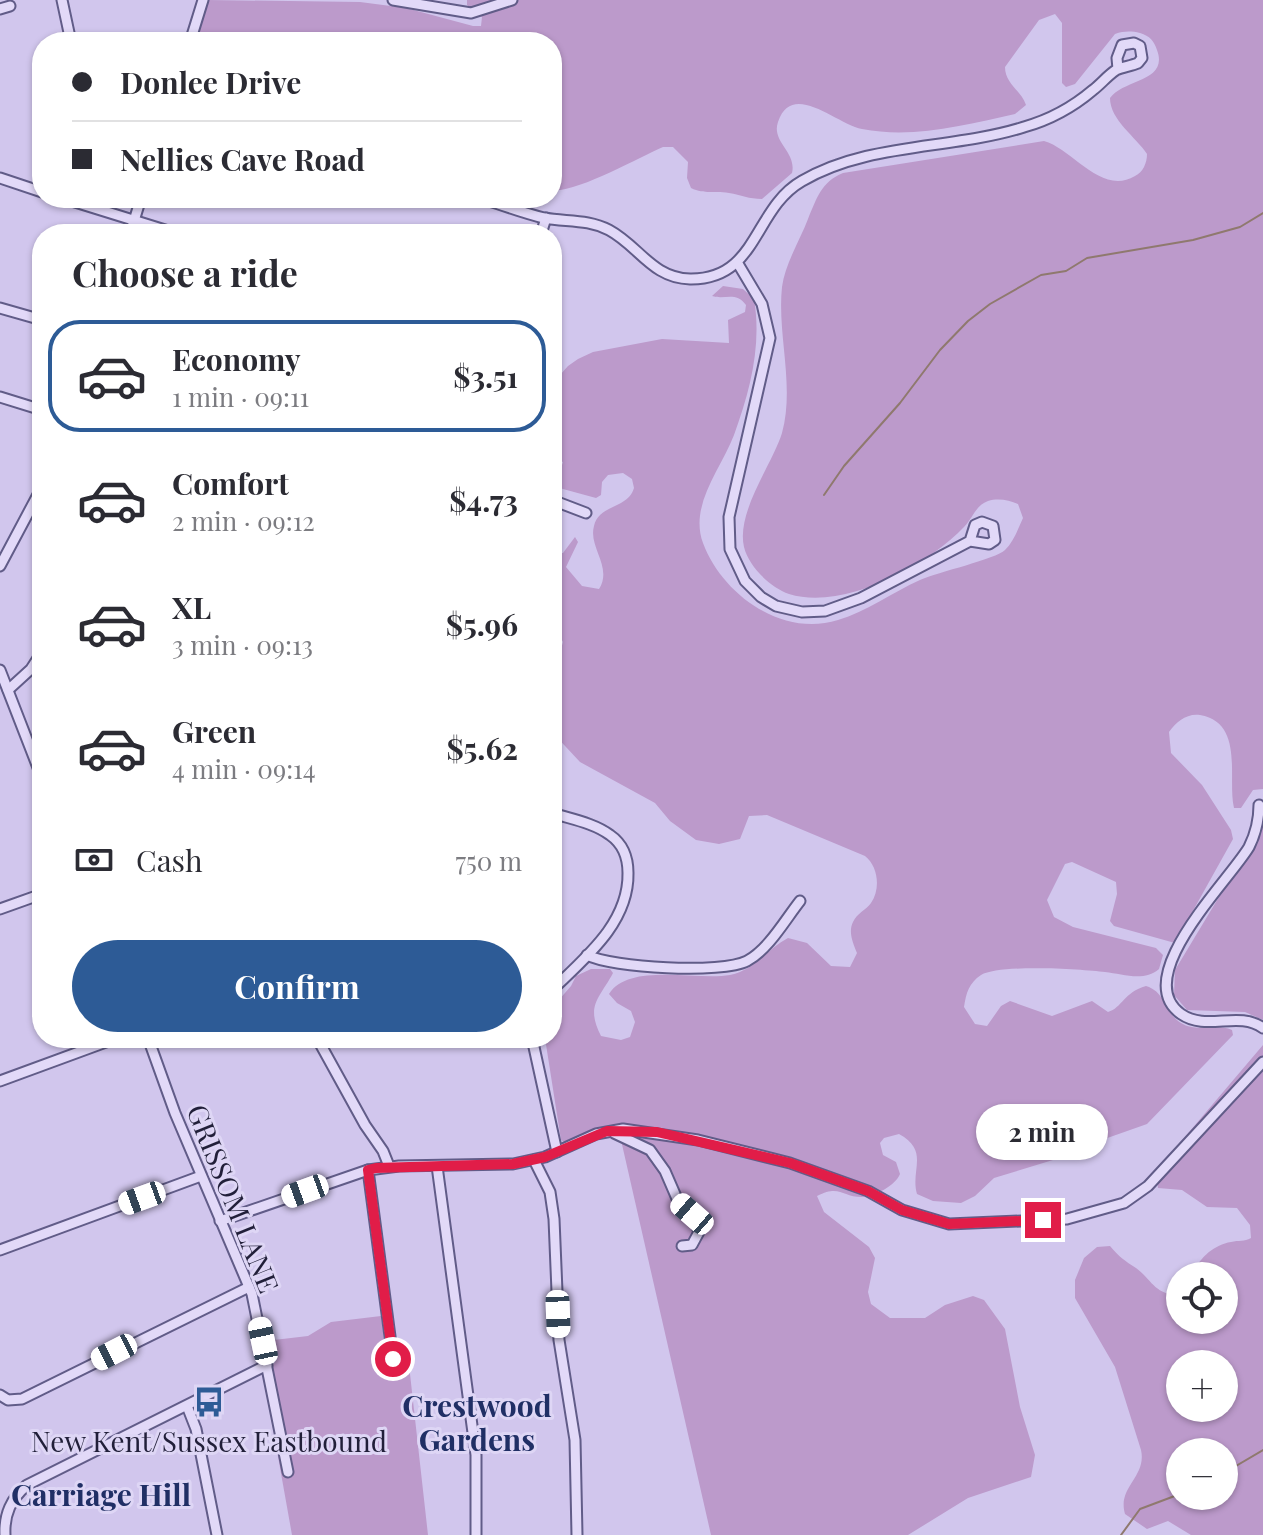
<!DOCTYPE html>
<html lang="en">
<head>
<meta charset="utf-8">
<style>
  :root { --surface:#fff; --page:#f2f2f3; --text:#2b2b33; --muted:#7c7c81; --line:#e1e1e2; --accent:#2d5b96 }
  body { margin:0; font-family:"Playfair Display",serif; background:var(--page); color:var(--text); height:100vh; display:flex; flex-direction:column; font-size:30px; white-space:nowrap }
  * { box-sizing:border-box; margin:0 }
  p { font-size:26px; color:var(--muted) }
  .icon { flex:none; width:44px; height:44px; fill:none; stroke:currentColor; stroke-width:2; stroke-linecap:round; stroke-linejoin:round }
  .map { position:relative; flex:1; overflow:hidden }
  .side { position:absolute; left:32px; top:224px; width:530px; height:824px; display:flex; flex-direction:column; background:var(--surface); border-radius:32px; box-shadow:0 2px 6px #0004 }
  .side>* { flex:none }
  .hud { position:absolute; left:32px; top:32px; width:530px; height:176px; border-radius:32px; box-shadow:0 2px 6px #0004; display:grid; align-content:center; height:176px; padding:0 40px; background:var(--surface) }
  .tools { position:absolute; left:1166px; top:1262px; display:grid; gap:16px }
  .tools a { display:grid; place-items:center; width:72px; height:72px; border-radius:50%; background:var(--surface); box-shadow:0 2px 6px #0004; font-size:40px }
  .end { position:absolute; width:36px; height:36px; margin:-18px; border:10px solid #e11d48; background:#fff; box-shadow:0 0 0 4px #fff }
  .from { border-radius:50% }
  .bubble { position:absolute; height:56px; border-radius:28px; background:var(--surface); box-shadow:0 2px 6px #0004; font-size:26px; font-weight:700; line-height:56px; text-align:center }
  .car { position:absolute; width:24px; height:48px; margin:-24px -12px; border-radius:10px; box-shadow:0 0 6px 2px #0007; background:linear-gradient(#fff 24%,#345 0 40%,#fff 0 76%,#345 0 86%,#fff 0) }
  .hud b { display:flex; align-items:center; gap:28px; height:76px; font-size:30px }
  .hud b+b { border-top:2px solid var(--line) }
  .hud i { width:20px; height:20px; background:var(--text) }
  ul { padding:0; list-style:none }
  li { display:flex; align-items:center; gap:24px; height:112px; margin:0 16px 12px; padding:0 24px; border:4px solid transparent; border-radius:32px }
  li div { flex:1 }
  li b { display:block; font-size:30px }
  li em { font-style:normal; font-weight:700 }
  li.on { border-color:var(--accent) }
  li>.icon { width:72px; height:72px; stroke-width:1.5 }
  h2 { padding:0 40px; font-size:36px; line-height:96px }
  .pay { display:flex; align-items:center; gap:20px; height:88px; padding:0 40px; font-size:30px }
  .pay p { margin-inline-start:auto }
  .primary-button { display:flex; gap:16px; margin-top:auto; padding:16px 40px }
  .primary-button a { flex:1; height:92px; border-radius:48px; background:var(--accent); color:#fff; font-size:32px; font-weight:700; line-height:92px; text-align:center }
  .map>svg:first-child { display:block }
  .green { fill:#bc9acb; fill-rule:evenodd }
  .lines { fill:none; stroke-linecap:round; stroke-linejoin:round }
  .stream { stroke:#8f796e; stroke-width:2 }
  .minor-casing { stroke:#615c88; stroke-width:13 }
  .minor { stroke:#e2d9f8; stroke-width:9 }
  .route { stroke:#e11d48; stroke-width:10 }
  .labels { text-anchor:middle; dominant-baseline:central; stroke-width:6; stroke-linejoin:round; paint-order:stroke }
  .street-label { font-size:28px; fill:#211f39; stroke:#ded6f5 }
  .poi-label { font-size:28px; fill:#211f39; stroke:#ded6f5 }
  .neighbourhood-label { font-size:30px; font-weight:bold; fill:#202f65; stroke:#ded6f5 }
</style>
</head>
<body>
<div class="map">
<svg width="1263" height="1535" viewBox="0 0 1263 1535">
  <rect width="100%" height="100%" fill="#d1c6ed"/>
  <g class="green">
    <path d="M 208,0 L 360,2 L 406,8 L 473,26 L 481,26 L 482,17 L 467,5 L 467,0 L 1263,0 L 1263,789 L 1253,790 L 1241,808 L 1234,808 C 1227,779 1245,723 1200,715 C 1187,713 1176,722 1169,732 L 1171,753 L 1202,785 L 1231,830 L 1233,839 L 1175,943 L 1114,926 L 1110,921 L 1117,894 L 1116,882 L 1072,862 L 1065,864 L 1047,900 L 1054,917 L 1073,927 L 1156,948 L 1163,955 L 1159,969 C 1144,982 1123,974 1105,972 C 1081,969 1000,964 981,975 C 969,983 966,993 964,1007 L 975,1024 L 987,1026 L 1001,1006 L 1010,1001 L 1052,1016 L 1092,1001 L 1108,1012 C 1122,1008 1124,992 1146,986 C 1166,992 1164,1012 1181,1023 C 1197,1033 1216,1023 1232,1030 L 1233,1035 L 1147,1124 L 1079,1148 L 1073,1148 L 1063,1131 L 1055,1131 L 1052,1135 L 1056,1153 L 1053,1160 L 994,1178 L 975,1196 L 961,1203 L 933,1201 L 917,1194 C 910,1170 930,1151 899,1134 L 884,1138 L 880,1143 L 883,1155 L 896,1162 L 900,1174 C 895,1186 875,1196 862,1197 C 842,1197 840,1184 817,1196 L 824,1212 L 869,1247 L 875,1258 L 868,1292 L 871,1304 L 890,1318 L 925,1318 L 945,1305 L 973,1296 L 984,1300 L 1005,1329 L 1020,1407 L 1035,1455 L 1031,1477 L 968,1498 L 908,1535 L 711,1535 L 621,1140 L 602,1136 L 574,1148 L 561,1140 L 545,1038 L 552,1038 L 552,1008 L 571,986 L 576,976 L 591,969 L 610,969 L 613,973 C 600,998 585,1005 601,1036 L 621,1040 L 630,1037 L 635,1022 L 631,1011 L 617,1003 L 609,994 C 629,962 697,981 730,975 C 755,970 767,949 788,938 L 807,943 L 831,966 L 850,967 L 857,953 C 853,943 848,932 853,922 C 857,913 866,910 871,903 C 881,889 878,866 865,856 L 767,815 L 749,816 L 740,839 L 719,844 L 696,840 L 670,821 L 655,803 L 580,762 L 552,732 L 552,681 L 563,642 L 560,636 L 552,633 L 552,554 L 563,553 L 575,537 L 578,542 L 566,567 L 582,586 L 599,589 C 613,567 588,547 594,526 C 599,504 628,509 634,488 L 632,479 L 623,473 L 608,475 L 602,482 L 601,495 L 596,498 L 552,486 L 552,472 L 559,474 L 563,462 L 552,458 L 552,384 L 568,366 L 578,359 L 593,352 L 662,339 L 729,343 L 728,320 L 745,312 L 746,305 C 736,291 725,300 712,296 L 723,286 L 743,289 L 754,299 C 762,345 750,391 734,435 C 721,469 689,505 703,543 C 722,594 782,638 838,620 C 866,612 893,592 920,580 C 938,572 996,559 1005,550 C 1014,541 1018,529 1023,518 L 1018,504 C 1009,500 998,498 988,501 C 975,506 973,518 964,527 C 927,566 844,611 789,594 C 770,587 749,567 744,547 C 736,512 772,465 782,433 C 795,385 777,335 782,287 C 785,264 800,240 808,219 C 817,198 821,182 843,173 L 1044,141 C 1073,149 1101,196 1135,176 C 1143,172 1147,163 1147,154 C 1136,137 1110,120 1110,98 C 1123,79 1169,82 1157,50 C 1154,41 1150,36 1140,33 C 1131,31 1124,31 1115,34 L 1075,84 L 1066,87 L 1062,83 L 1062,23 L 1055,14 L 1039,20 L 1005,67 C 1005,84 1021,90 1026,105 L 1015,114 C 965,125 913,139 862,129 C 836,124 792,80 778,122 C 771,142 797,152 792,173 L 762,199 C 749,199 741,195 729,193 C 715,190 705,195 691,188 L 687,178 L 688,162 L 673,147 L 663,147 C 640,157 574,194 552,190 L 552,42 L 351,42 L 351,34 L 333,34 L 332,42 L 195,42 Z"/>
    <polygon points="1263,824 1263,1020 1245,1012 1187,1010 1174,995 1175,970"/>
    <path d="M 1263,1045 L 1263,1535 L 1191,1535 L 1168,1521 L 1147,1529 L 1125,1514 C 1117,1487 1147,1477 1141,1450 L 1115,1367 L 1075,1298 L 1075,1280 L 1084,1258 L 1097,1247 L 1110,1246 C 1119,1257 1125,1261 1136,1268 C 1153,1281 1154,1294 1180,1296 L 1180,1320 L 1224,1320 L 1224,1276 L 1192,1276 C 1198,1259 1213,1245 1231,1242 C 1239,1240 1244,1242 1251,1238 L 1250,1225 L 1237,1208 L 1207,1207 L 1182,1190 L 1158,1188 L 1156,1171 ZM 1180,1364 L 1224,1364 L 1224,1408 L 1180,1408 ZM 1180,1452 L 1224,1452 L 1224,1496 L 1180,1496 Z"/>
    <polygon points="381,1316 388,1371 409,1365 428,1535 292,1535 264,1378 278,1358 274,1340 308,1336 331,1322"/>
  </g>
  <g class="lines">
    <g class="stream">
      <polyline points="824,495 844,466 900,403 940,350 968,321 990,304 1041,275 1066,271 1087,258 1193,240 1240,227 1263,213"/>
      <polyline points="1224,1473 1263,1450"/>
      <polyline points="1121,1535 1140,1509 1180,1494"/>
    </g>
    <g class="minor-casing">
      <g id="minor">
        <polyline points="62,0 71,42"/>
        <polyline points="393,0 471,13 512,0"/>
        <polyline points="0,9 10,6"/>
        <polyline points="190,42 203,0"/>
        <polyline points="0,178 42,192"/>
        <polyline points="62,198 178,234"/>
        <path d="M 481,198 C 502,205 523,213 544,218 C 567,222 588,219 609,230 C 639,246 652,278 690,279 C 758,280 753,209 802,181 C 869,142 951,150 1024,127 C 1049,120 1073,107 1093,90 C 1101,84 1107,76 1116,70 C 1122,67 1131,66 1138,63 L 1142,58 L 1140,46 L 1134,43 L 1122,45 L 1117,58 L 1118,69"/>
        <polyline points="130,234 141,198"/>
        <polyline points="541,234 546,218"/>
        <polyline points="737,262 762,304 770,338 729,517 730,549 745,581 761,597 776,606 802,612 825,611 861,598 970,541 989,544 995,540 993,526 982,522 975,525 970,541"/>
        <polyline points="0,308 42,320"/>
        <polyline points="0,397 42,410"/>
        <polyline points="552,500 586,513"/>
        <polyline points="0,566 42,487"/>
        <polyline points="0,670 42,778"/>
        <polyline points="8,690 31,669 42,652"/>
        <path d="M 1259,805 C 1259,821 1256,833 1249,847 C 1229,881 1129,977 1181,1014 C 1207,1032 1238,1010 1263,1028"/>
        <path d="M 552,813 C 571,819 594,823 610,835 C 623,844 628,858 628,873 C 629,923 585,958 552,990"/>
        <polyline points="0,909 42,894"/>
        <path d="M 587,955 C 612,968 722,974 747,961 C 769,949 785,920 800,901"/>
        <polyline points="148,1038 175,1113 252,1294 288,1472"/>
        <polyline points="317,1038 365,1125 383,1151 389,1166"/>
        <polyline points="532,1038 557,1152"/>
        <polyline points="0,1081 117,1038"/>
        <polyline points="614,1133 650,1150 665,1171 678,1201 692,1214 699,1232 692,1245 682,1246"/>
        <polyline points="534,1160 550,1192 554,1219 559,1340 575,1440 577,1535"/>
        <polyline points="437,1166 476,1455 476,1535"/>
        <polyline points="368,1170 393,1359"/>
        <polyline points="220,1221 368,1170 399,1166 513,1164 545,1157 596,1134 623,1129 698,1140 790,1163 868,1191 902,1210 949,1224 1067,1219 1124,1203 1148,1186 1263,1062"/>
        <polyline points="0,1250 201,1176"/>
        <polyline points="0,1395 8,1400 22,1399 249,1287"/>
        <polyline points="187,1406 196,1429 217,1535"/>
        <path d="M 5,1535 C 4,1514 11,1499 27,1485 L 267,1365"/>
      </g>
    </g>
    <use href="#minor" class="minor"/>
  </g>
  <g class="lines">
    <polyline class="route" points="393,1359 368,1170 376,1168 513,1164 545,1157 607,1131 657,1132 790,1163 868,1191 902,1210 949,1224 1043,1220"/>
  </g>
  <defs>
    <g id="bus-bare" transform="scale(2.4)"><path d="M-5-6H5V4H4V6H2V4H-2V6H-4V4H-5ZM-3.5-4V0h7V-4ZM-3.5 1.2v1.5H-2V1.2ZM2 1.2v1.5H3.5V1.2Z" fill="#2d5b96" stroke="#ded6f5" stroke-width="2.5" paint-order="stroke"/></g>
  </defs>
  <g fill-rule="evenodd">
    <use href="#bus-bare" x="209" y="1402"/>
  </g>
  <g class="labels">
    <g class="street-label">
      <text transform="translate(234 1198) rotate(68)">GRISSOM LANE</text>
    </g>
    <g class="poi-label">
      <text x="209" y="1440">New Kent/Sussex Eastbound</text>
    </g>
    <g class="neighbourhood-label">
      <text x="477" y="1405">Crestwood<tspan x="477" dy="34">Gardens</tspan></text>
      <text x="101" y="1494">Carriage Hill</text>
    </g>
  </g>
</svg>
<div class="tools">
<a><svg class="icon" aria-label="locate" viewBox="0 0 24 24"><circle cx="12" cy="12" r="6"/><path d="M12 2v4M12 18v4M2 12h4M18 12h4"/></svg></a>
<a>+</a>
<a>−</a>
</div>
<i class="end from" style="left:393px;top:1359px"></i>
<i class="end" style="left:1043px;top:1220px"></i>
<div class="bubble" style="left:976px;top:1104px;width:132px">2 min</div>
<i class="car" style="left:305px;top:1191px;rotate:250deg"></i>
<i class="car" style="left:142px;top:1198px;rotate:250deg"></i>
<i class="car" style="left:692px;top:1214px;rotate:311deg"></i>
<i class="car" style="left:558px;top:1314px;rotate:178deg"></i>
<i class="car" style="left:263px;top:1341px;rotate:348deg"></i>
<i class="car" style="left:114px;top:1352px;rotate:243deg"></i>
<div class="hud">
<b><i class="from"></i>Donlee Drive</b>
<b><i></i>Nellies Cave Road</b>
</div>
<section class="side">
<h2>Choose a ride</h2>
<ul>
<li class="on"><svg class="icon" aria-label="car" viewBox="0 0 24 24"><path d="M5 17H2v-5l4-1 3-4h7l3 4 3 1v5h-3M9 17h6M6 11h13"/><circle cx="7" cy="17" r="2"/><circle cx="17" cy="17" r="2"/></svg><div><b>Economy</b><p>1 min · 09:11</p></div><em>$3.51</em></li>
<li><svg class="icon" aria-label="car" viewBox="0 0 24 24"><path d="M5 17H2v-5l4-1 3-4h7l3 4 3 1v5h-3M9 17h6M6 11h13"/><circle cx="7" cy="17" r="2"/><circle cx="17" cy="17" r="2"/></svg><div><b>Comfort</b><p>2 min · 09:12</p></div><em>$4.73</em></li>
<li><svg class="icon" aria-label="car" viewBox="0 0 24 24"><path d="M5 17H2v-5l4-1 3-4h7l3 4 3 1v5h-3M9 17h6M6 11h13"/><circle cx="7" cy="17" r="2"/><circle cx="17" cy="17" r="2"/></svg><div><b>XL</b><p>3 min · 09:13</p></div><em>$5.96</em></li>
<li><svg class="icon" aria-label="car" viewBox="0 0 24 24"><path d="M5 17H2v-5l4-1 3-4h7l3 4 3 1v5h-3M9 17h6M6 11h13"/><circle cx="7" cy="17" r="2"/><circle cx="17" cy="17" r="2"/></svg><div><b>Green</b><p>4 min · 09:14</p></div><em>$5.62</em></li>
</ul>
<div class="pay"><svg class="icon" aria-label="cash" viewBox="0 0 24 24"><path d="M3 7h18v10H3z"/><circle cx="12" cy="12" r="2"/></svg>Cash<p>750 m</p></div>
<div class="primary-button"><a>Confirm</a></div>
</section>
</div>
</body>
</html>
